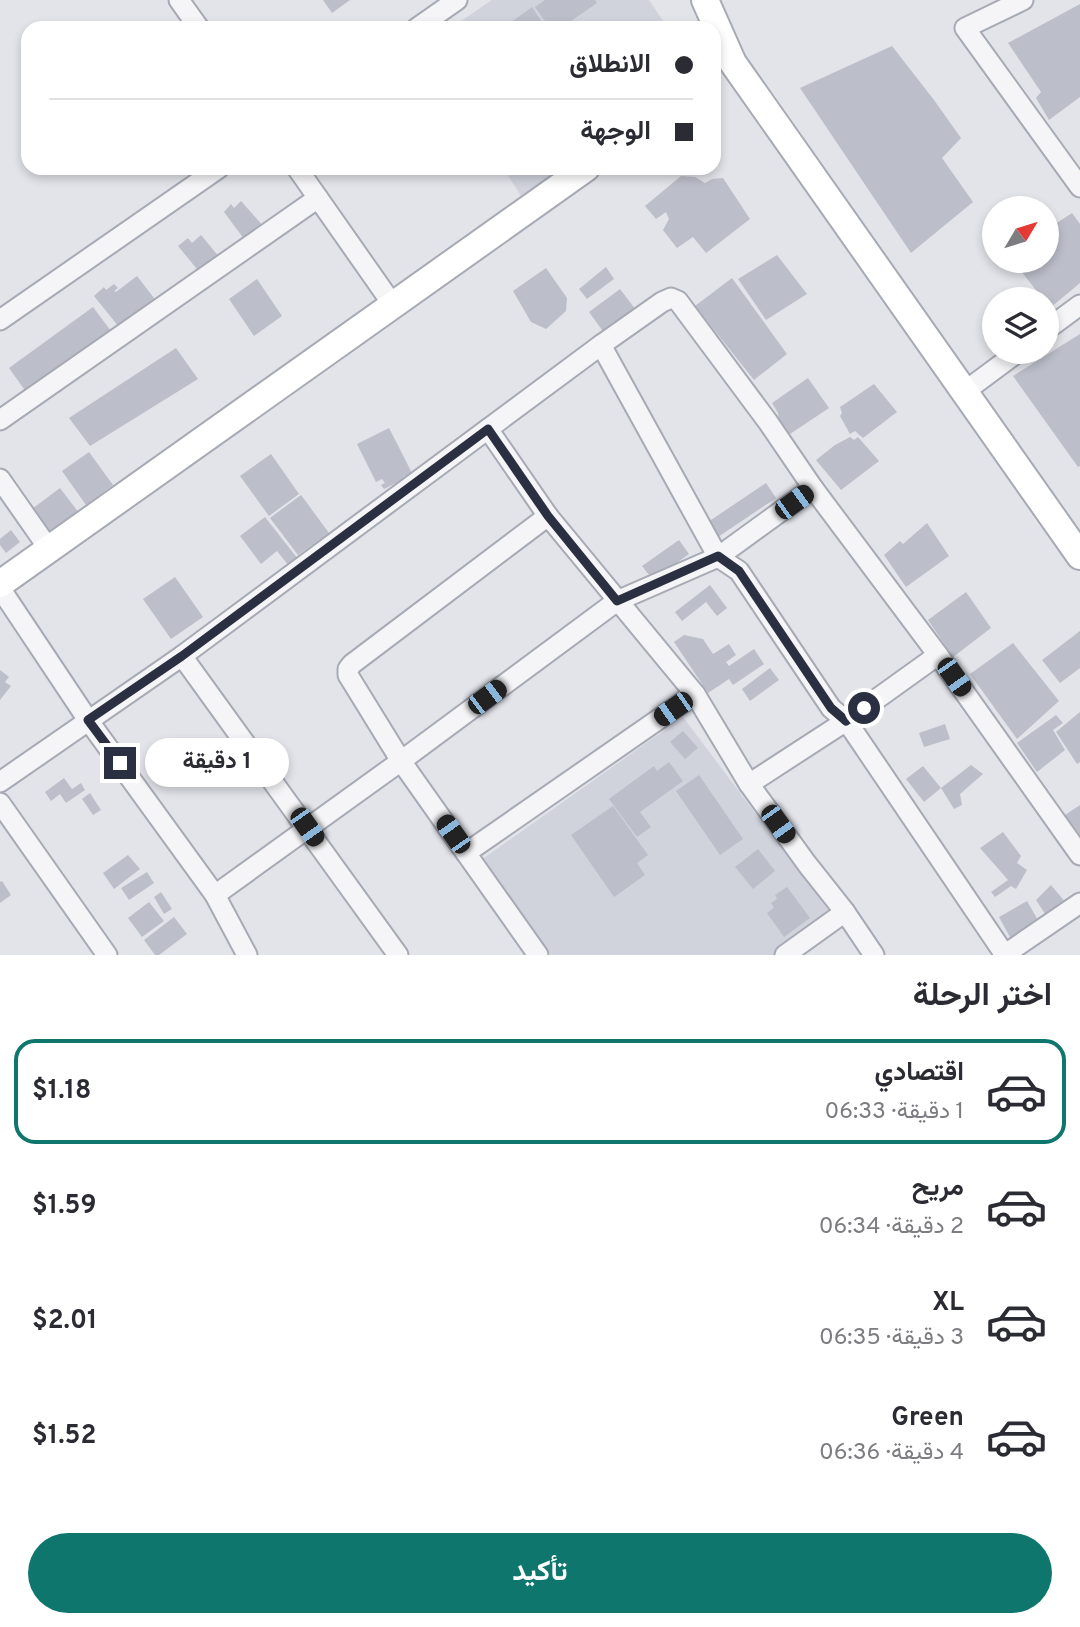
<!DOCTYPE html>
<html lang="ar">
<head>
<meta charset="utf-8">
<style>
  :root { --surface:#fff; --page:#f7f7f7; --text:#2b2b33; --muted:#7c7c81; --line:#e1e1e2; --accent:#0f766e }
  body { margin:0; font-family:Overpass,Vazirmatn,sans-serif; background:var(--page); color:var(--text); direction:rtl; height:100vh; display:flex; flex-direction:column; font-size:26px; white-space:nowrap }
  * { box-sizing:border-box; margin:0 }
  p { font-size:23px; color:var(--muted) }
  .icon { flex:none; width:38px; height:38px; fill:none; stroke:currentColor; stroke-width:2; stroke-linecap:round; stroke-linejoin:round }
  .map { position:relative; height:955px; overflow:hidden; direction:ltr }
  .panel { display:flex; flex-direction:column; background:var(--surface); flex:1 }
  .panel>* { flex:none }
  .hud { position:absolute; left:21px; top:21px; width:700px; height:154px; border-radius:21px; box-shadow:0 4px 10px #0003; direction:rtl; display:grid; align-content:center; height:154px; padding:0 28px; background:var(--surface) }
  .needle { width:46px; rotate:52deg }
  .buttons { position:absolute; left:982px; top:196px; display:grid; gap:14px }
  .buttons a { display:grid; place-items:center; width:77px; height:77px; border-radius:50%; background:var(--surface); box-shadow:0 4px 10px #0003; font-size:35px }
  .end { position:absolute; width:32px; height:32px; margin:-16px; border:9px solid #2a3042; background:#fff; box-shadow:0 0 0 4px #fff }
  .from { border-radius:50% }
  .bubble { position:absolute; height:49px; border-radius:24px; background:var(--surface); box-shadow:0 4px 10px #0003; font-size:23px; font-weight:700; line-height:49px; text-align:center; direction:rtl }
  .car { position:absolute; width:21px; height:42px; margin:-21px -10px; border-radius:9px; box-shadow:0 0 5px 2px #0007; background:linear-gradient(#222 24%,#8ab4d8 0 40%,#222 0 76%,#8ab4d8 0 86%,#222 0) }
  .hud b { display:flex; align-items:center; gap:24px; height:66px; font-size:26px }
  .hud b+b { border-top:2px solid var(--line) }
  .hud i { width:18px; height:18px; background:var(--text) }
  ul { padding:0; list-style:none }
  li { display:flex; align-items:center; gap:21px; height:105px; margin:0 14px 10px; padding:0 14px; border:4px solid transparent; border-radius:21px }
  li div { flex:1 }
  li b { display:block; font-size:26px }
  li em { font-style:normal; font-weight:700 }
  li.on { border-color:var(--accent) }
  li>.icon { width:63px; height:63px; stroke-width:1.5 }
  h2 { padding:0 28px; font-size:32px; line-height:84px }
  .button { display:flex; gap:14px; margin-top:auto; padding:14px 28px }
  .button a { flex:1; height:80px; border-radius:42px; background:var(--accent); color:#fff; font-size:28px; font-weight:700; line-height:80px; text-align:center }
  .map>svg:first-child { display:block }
  .built { fill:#d0d3dc }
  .building { fill:#bcbfca }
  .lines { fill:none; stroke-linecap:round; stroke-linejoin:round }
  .street-casing { stroke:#a7aab4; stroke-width:23 }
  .secondary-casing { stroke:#a7aab4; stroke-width:30 }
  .street { stroke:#f5f5f8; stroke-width:19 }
  .secondary { stroke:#fff; stroke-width:26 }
  .route { stroke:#2a3042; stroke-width:9 }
</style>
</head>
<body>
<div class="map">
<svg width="1080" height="955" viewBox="0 0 1080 955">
  <rect width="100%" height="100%" fill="#e2e4ea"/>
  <g class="built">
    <polygon points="492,0 649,0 668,28 451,28"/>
    <polygon points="503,168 574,168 525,202"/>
    <polygon points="683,717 832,915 774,955 551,955 481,860"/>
  </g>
  <g class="building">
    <polygon points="323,0 350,0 332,13"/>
    <polygon points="545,0 595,0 597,3 561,28 550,28 535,7"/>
    <polygon points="1080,4 1080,97 1049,120 1036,98 1041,92 1008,43"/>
    <polygon points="532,7 546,28 503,28"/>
    <polygon points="245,21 251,28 236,28"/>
    <polygon points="892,46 934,100 961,138 942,158 973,202 911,253 800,88"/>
    <polygon points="681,176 695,177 705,183 712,179 723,178 750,219 706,253 693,237 677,248 663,230 669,219 666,212 656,219 645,206"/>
    <polygon points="241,201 264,227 247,243 224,212 231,204 234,208"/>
    <polygon points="1072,213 1080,224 1080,283 1050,308 1046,303 1046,299 1043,299 1013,261 1046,261 1046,230"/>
    <polygon points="201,235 220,258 201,274 178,246 188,238 192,243"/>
    <polygon points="777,255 807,294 766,320 738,279"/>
    <polygon points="606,267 614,279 587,299 579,289"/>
    <polygon points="546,268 567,298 566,311 546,329 531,322 513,291"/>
    <polygon points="137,276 157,302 145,312 142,309 119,327 94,296 104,287 106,290 114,284 118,288 114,291 116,292"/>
    <polygon points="732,278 787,354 754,380 695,306"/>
    <polygon points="257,279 282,316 254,336 229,299"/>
    <polygon points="620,289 636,310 605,334 589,312"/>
    <polygon points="93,307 114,335 29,396 9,368"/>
    <polygon points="1080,334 1080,466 1078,467 1013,376"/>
    <polygon points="176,348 198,379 90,446 69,418"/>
    <polygon points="808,378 829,408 790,434 779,420 778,413 772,403"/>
    <polygon points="874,384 897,412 863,438 855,431 850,434 840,416 842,413 840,407"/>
    <polygon points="389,428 412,473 403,477 404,479 384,489 381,485 385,483 382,479 376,482 357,444"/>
    <polygon points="850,437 854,440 858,437 879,461 841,490 816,460 835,445"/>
    <polygon points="89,452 113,485 86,505 62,471"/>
    <polygon points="271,454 299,494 269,516 240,476"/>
    <polygon points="766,483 776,498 715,539 705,524"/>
    <polygon points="60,488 82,517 55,539 32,509"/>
    <polygon points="301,495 329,533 298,555 270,518"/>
    <polygon points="265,517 298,559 289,566 277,551 261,564 240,536"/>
    <polygon points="927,523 949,556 906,587 884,555 900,541 903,544"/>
    <polygon points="11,530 20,542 6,553 0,545 0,539"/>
    <polygon points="679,540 689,554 653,580 642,566"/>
    <polygon points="175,577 203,617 171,639 143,599"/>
    <polygon points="710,585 727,608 717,616 706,602 682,621 675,612"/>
    <polygon points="966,592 991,628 953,657 928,620"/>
    <polygon points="1080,631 1080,668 1060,683 1042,660"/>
    <polygon points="684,635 703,639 713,654 729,644 736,655 726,662 729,666 754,649 764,664 733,685 729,679 708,693 674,642"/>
    <polygon points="1013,643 1059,701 1017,739 970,674"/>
    <polygon points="770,668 779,680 750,701 742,689"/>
    <polygon points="0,670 9,677 5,682 11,686 0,700"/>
    <polygon points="1080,712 1080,762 1077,764 1056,732"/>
    <polygon points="1056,715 1063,723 1053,730 1065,750 1037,772 1017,743"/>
    <polygon points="945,724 950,739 924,747 919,733"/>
    <polygon points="683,731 698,748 685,759 670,742"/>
    <polygon points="669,762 683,781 640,812 651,827 637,837 609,799 654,766 657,771"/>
    <polygon points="971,765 983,774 960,794 962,805 954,809 941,788"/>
    <polygon points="923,766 941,788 924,802 906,779"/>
    <polygon points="699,775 743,839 720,855 676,791"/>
    <polygon points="64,778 72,789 81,783 85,790 66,803 60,794 51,801 45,792"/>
    <polygon points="90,793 101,810 93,815 82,799"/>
    <polygon points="1080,805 1080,843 1062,817"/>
    <polygon points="613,806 648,855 637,863 645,875 614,897 571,835"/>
    <polygon points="1003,832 1021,856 1017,863 1027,870 1016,889 1011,886 995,897 991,892 1008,880 980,848"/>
    <polygon points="758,849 775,871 753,889 735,867"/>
    <polygon points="128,855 140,869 114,889 103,873"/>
    <polygon points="147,872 154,883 129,900 121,888"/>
    <polygon points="2,881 11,895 0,903 0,882"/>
    <polygon points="1051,885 1066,903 1047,917 1036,900"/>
    <polygon points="787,887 810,918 784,937 767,913 774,908 771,903 777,899 775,895"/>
    <polygon points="161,892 172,909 164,914 154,897"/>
    <polygon points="1027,901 1039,922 1011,939 999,917"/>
    <polygon points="149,902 164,921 142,937 128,918"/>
    <polygon points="174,917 187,934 159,955 155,955 144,940"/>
  </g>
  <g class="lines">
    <g class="street-casing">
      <g id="street">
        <polyline points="179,0 199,28"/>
        <polyline points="1023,0 965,28 1080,187"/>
        <polyline points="417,28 457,0"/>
        <polyline points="297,168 393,305"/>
        <polyline points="0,320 219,168"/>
        <polyline points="1046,330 1080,305"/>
        <polyline points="601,345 718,557 739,571 831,708 846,721 854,732 1005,955"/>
        <polyline points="964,392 1018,352"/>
        <polyline points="0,420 318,198"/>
        <polyline points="488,429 548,516 695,694 749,784 807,864 845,912 874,955"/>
        <polyline points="0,479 49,549"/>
        <polyline points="0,588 88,720 215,895 247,955"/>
        <polyline points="182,656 398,955"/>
        <polyline points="0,782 182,656 601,345 662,302 671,298 678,301 768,422 813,488 938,655 1080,855"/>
        <polyline points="749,784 846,721 938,655"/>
        <polyline points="0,803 107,955"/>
        <polyline points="466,853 695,694"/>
        <polyline points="215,895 401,761 617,601 718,557 813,488"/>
        <polyline points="538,955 401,761 348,675 348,669 352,664 548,516"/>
        <polyline points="785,955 845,912"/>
        <polyline points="1004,955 1080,903"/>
      </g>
    </g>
    <g class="secondary-casing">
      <g id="secondary">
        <polyline points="705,0 733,63 1080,556"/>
        <polyline points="0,584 586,168"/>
      </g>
    </g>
    <use href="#street" class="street"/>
    <use href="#secondary" class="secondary"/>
  </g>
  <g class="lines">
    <polyline class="route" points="120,763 88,720 182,656 488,429 548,516 617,601 718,556 739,571 831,708 846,721 864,708"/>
  </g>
</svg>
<div class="buttons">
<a><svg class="needle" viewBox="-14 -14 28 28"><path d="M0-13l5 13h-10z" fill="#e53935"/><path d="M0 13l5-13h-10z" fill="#7c7c81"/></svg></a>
<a><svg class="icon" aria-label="layers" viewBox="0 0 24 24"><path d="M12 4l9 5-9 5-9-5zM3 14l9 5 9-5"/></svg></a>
</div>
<i class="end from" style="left:864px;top:708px"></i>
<i class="end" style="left:120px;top:763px"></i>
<div class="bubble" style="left:145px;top:738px;width:144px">1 دقيقة</div>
<i class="car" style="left:794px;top:502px;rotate:54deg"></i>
<i class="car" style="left:954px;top:677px;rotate:145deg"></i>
<i class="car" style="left:487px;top:697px;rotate:53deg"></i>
<i class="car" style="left:673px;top:709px;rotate:235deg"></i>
<i class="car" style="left:778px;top:824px;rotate:144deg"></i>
<i class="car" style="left:307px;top:827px;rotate:145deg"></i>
<i class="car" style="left:453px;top:834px;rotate:325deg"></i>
<div class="hud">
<b><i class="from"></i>الانطلاق</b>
<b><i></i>الوجهة</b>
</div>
</div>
<section class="panel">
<h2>اختر الرحلة</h2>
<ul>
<li class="on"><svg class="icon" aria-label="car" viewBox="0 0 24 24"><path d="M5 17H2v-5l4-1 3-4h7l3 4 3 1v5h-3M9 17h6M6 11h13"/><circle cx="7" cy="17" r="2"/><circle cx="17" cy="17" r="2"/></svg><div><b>اقتصادي</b><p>1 دقيقة · 06:33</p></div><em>$1.18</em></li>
<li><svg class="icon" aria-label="car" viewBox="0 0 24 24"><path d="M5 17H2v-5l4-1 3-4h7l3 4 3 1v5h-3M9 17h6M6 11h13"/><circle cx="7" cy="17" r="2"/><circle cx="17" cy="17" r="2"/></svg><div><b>مريح</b><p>2 دقيقة · 06:34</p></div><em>$1.59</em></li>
<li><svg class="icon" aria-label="car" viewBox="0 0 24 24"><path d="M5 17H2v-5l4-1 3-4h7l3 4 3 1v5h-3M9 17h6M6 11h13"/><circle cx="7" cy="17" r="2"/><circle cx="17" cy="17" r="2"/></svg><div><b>XL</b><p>3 دقيقة · 06:35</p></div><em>$2.01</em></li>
<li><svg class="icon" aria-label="car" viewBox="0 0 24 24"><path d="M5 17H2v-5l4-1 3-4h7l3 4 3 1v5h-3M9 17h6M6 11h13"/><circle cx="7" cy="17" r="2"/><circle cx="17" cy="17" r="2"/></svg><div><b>Green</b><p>4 دقيقة · 06:36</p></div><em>$1.52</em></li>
</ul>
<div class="button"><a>تأكيد</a></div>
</section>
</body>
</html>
